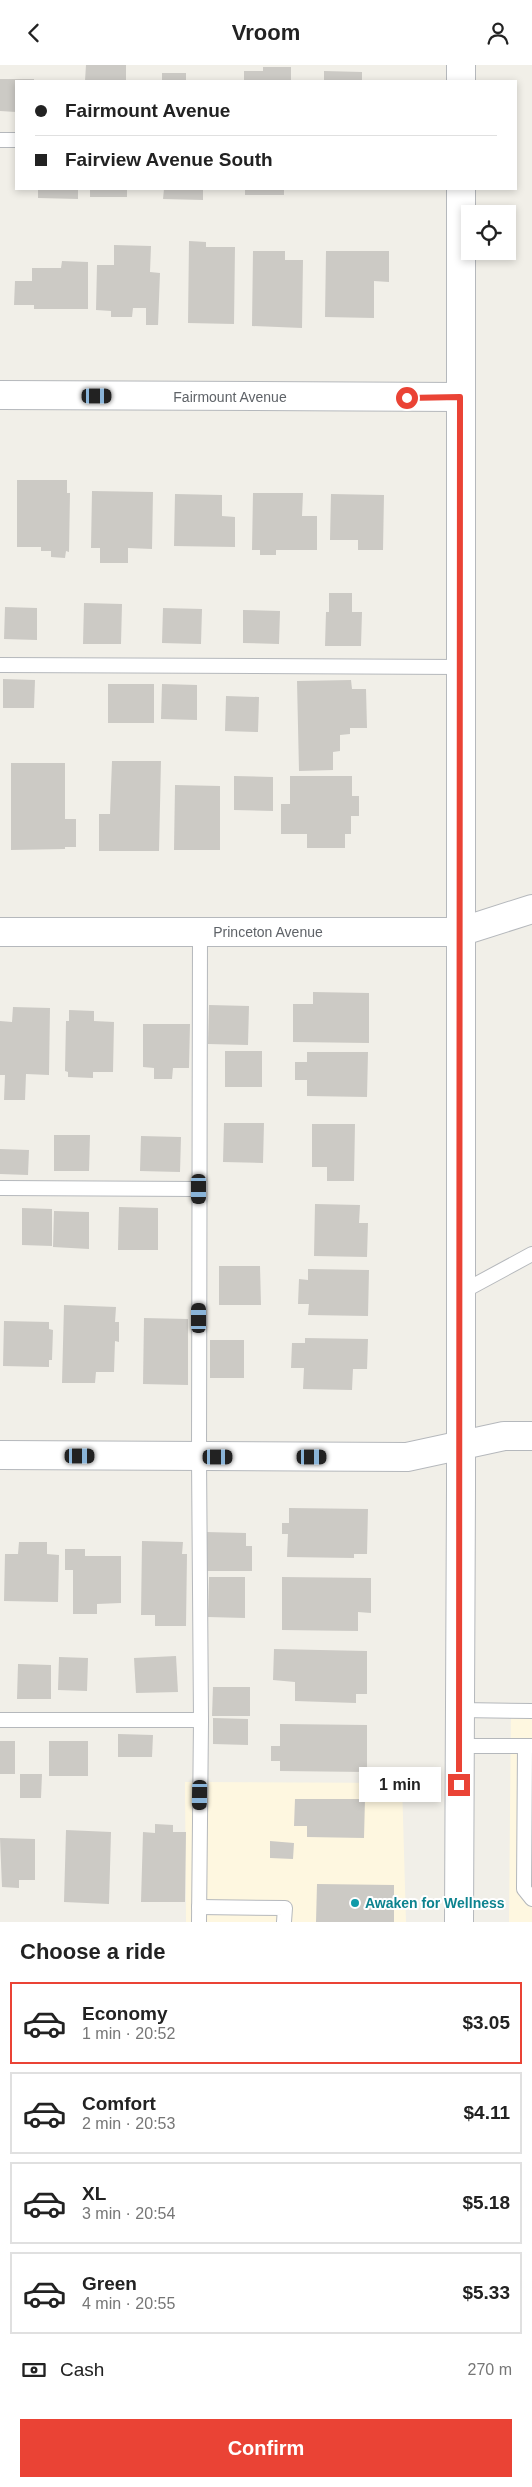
<!DOCTYPE html>
<html lang="en">
<head>
<meta charset="utf-8">
<style>
  :root { --surface:#fff; --page:#f2f2f2; --text:#222; --muted:#767676; --line:#e0e0e0; --accent:#ea4335 }
  body { margin:0; font-family:Arial,sans-serif; background:var(--page); color:var(--text); height:100vh; display:flex; flex-direction:column; font-size:19px; white-space:nowrap }
  * { box-sizing:border-box; margin:0 }
  p { font-size:16px; color:var(--muted) }
  .icon { flex:none; width:28px; height:28px; fill:none; stroke:currentColor; stroke-width:2; stroke-linecap:round; stroke-linejoin:round }
  .map { position:relative; height:1857px; overflow:hidden }
  .sheet { display:flex; flex-direction:column; background:var(--surface); flex:1 }
  .sheet>* { flex:none }
  .guide { position:absolute; left:15px; top:15px; width:502px; height:110px; border-radius:0px; box-shadow:0 2px 8px #0003; display:grid; align-content:center; height:110px; padding:0 20px; background:var(--surface) }
  .tools { position:absolute; left:461px; top:140px; display:grid; gap:10px }
  .tools a { display:grid; place-items:center; width:55px; height:55px; border-radius:0px; background:var(--surface); box-shadow:0 2px 8px #0003; font-size:25px }
  .end { position:absolute; width:22px; height:22px; margin:-11px; border:6px solid #ea4335; background:#fff; box-shadow:0 0 0 2px #fff }
  .from { border-radius:50% }
  .bubble { position:absolute; height:35px; border-radius:0px; background:var(--surface); box-shadow:0 2px 8px #0003; font-size:16px; font-weight:600; line-height:35px; text-align:center }
  .car { position:absolute; width:15px; height:30px; margin:-15px -8px; border-radius:6px; box-shadow:0 0 4px 1px #0007; background:linear-gradient(#222 24%,#8ab4d8 0 40%,#222 0 76%,#8ab4d8 0 86%,#222 0) }
  .guide b { display:flex; align-items:center; gap:18px; height:48px; font-size:19px }
  .guide b+b { border-top:1px solid var(--line) }
  .guide i { width:12px; height:12px; background:var(--text) }
  ul { padding:0; list-style:none }
  li { display:flex; align-items:center; gap:15px; height:82px; margin:0 10px 8px; padding:0 10px; border:2px solid var(--line); border-radius:0px }
  li div { flex:1 }
  li b { display:block; font-size:19px }
  li em { font-style:normal; font-weight:600 }
  li.selected { border-color:var(--accent) }
  li>.icon { width:45px; height:45px; stroke-width:1.5 }
  h2 { padding:0 20px; font-size:22px; line-height:60px }
  .pay { display:flex; align-items:center; gap:12px; height:55px; padding:0 20px; font-size:19px }
  .pay p { margin-inline-start:auto }
  .primary-button { display:flex; gap:10px; margin-top:auto; padding:10px 20px }
  .primary-button a { flex:1; height:58px; border-radius:0px; background:var(--accent); color:#fff; font-size:20px; font-weight:600; line-height:58px; text-align:center }
  header { display:flex; justify-content:space-between; align-items:center; height:65px; padding:0 20px; background:var(--surface); font-size:22px; font-weight:600 }
  .map>svg:first-child { display:block }
  .commercial { fill:#fef7e0 }
  .building { fill:#cccac5 }
  .lines { fill:none; stroke-linecap:round; stroke-linejoin:round }
  .service-casing { stroke:#b5b8bc; stroke-width:16 }
  .minor-casing { stroke:#b5b8bc; stroke-width:30 }
  .tertiary-casing { stroke:#b5b8bc; stroke-width:30 }
  .service { stroke:#fff; stroke-width:14 }
  .minor { stroke:#fff; stroke-width:28 }
  .tertiary { stroke:#fff; stroke-width:28 }
  .route { stroke:#ea4335; stroke-width:6 }
  .culture-dot { fill:#0f9aa8; stroke:#fff; stroke-width:2 }
  .labels { text-anchor:middle; dominant-baseline:central; stroke-width:4; stroke-linejoin:round; paint-order:stroke }
  .street-label { font-size:14px; fill:#5f6368; stroke:#fff }
  .culture-label { font-size:14px; font-weight:bold; fill:#0d838f; stroke:#fff; text-anchor:start }
</style>
</head>
<body>
<header><svg class="icon" aria-label="back" viewBox="0 0 24 24"><path d="M15 5l-7 7 7 7"/></svg>Vroom<svg class="icon" aria-label="person" viewBox="0 0 24 24"><circle cx="12" cy="8" r="4"/><path d="M4 21q1-7 8-7t8 7"/></svg></header>
<div class="map">
<svg width="532" height="1857" viewBox="0 0 532 1857">
  <rect width="100%" height="100%" fill="#f1efe8"/>
  <g class="commercial">
    <polygon points="511,1641 532,1641 532,1857 509,1857"/>
    <polygon points="185,1717 402,1718 406,1857 186,1857"/>
  </g>
  <g class="building">
    <polygon points="86,0 126,0 126,16 85,16"/>
    <polygon points="263,2 291,2 291,16 244,16 244,6 263,6"/>
    <polygon points="324,6 362,7 362,16 324,16"/>
    <rect x="162" y="8" width="24" height="8"/>
    <polygon points="0,14 34,14 34,16 16,16 16,47 0,46"/>
    <polygon points="38,124 78,124 78,134 38,133"/>
    <rect x="90" y="124" width="37" height="8"/>
    <polygon points="164,124 203,124 203,135 163,134"/>
    <rect x="245" y="124" width="39" height="6"/>
    <polygon points="189,176 206,177 206,182 235,182 234,259 188,258"/>
    <polygon points="114,180 151,181 150,207 160,208 158,260 146,260 146,243 133,243 132,252 111,252 111,246 96,245 97,200 114,200"/>
    <polygon points="253,186 285,186 285,195 303,195 302,263 252,261"/>
    <polygon points="326,186 389,186 389,217 374,216 374,253 325,252"/>
    <polygon points="62,196 88,197 88,244 34,244 34,240 14,240 15,216 32,216 32,203 61,203"/>
    <polygon points="17,415 67,415 67,428 70,428 69,487 66,486 65,493 51,492 51,486 41,486 41,482 17,482"/>
    <polygon points="92,426 153,427 152,484 128,483 128,498 100,498 100,483 91,483"/>
    <polygon points="253,428 303,428 302,451 317,451 317,485 276,485 276,490 260,490 260,485 252,485"/>
    <polygon points="175,429 222,430 222,451 235,452 235,482 174,481"/>
    <polygon points="331,429 384,430 383,485 358,485 358,475 330,475"/>
    <polygon points="329,528 352,528 352,547 362,547 361,581 325,581 326,547 329,547"/>
    <polygon points="84,538 122,539 121,579 83,579"/>
    <polygon points="5,542 37,543 37,575 4,574"/>
    <polygon points="163,543 202,544 201,579 162,578"/>
    <polygon points="243,545 280,546 279,579 243,578"/>
    <polygon points="3,614 35,615 34,643 3,643"/>
    <polygon points="351,615 352,624 366,624 367,663 350,663 350,669 340,670 340,686 333,687 333,705 299,706 297,616"/>
    <rect x="108" y="619" width="46" height="39"/>
    <polygon points="162,619 197,620 197,655 161,654"/>
    <polygon points="226,631 259,632 258,667 225,666"/>
    <polygon points="112,696 161,696 159,786 99,786 99,749 110,749"/>
    <polygon points="11,698 65,698 65,754 76,754 76,782 65,782 65,784 11,785"/>
    <polygon points="234,711 273,712 273,746 234,745"/>
    <polygon points="290,711 352,711 352,731 359,731 359,751 351,751 351,769 345,769 345,783 307,783 307,769 281,769 281,739 290,739"/>
    <polygon points="175,720 220,721 220,785 174,785"/>
    <polygon points="313,927 369,928 369,978 293,977 293,939 313,939"/>
    <polygon points="209,940 249,941 248,980 208,979"/>
    <polygon points="13,942 50,943 49,1010 26,1009 25,1035 4,1035 5,1010 0,1010 0,956 12,957"/>
    <polygon points="69,945 94,946 94,956 114,957 113,1007 93,1007 93,1013 68,1012 68,1007 65,1006 66,956 69,956"/>
    <polygon points="143,959 190,959 189,1003 173,1003 172,1014 154,1014 154,1003 143,1002"/>
    <rect x="225" y="986" width="37" height="36"/>
    <polygon points="307,987 368,987 367,1032 307,1031 307,1015 295,1015 295,997 307,997"/>
    <polygon points="224,1058 264,1058 263,1098 223,1097"/>
    <polygon points="312,1059 355,1059 354,1116 327,1116 327,1102 312,1102"/>
    <polygon points="54,1070 90,1070 89,1106 54,1106"/>
    <polygon points="141,1071 181,1072 180,1107 140,1106"/>
    <polygon points="0,1084 29,1085 28,1110 0,1109"/>
    <polygon points="315,1139 360,1140 359,1158 368,1158 367,1192 314,1191"/>
    <polygon points="119,1142 158,1143 158,1185 118,1185"/>
    <polygon points="22,1143 52,1144 52,1181 22,1180"/>
    <polygon points="54,1146 89,1147 89,1184 53,1182"/>
    <polygon points="219,1201 260,1201 261,1240 219,1240"/>
    <polygon points="308,1204 369,1205 368,1251 308,1250 309,1239 298,1239 299,1214 308,1215"/>
    <polygon points="64,1240 116,1242 115,1257 119,1257 119,1277 115,1276 114,1307 96,1307 95,1318 62,1318"/>
    <polygon points="144,1253 188,1254 188,1320 143,1319"/>
    <polygon points="4,1256 49,1257 49,1264 53,1265 52,1295 49,1295 49,1302 3,1301"/>
    <polygon points="305,1273 368,1274 367,1304 353,1304 352,1325 303,1324 304,1303 291,1303 292,1278 305,1278"/>
    <rect x="210" y="1275" width="34" height="38"/>
    <polygon points="289,1443 368,1444 367,1489 354,1489 354,1493 287,1492 288,1469 282,1469 282,1458 289,1458"/>
    <polygon points="206,1467 246,1468 246,1481 252,1481 252,1506 206,1506"/>
    <polygon points="142,1476 183,1477 182,1489 187,1489 186,1561 155,1561 155,1550 141,1550"/>
    <polygon points="19,1477 47,1477 47,1489 59,1490 58,1537 4,1536 5,1489 18,1489"/>
    <polygon points="65,1484 85,1484 85,1491 121,1491 121,1538 97,1539 97,1549 73,1549 73,1505 65,1505"/>
    <polygon points="209,1512 245,1512 245,1553 208,1552"/>
    <polygon points="282,1512 371,1513 371,1548 358,1547 358,1566 282,1565"/>
    <polygon points="274,1584 367,1586 367,1629 356,1629 356,1638 295,1636 295,1617 273,1615"/>
    <polygon points="176,1591 178,1627 136,1628 134,1593"/>
    <polygon points="59,1592 88,1593 87,1626 58,1625"/>
    <polygon points="18,1599 51,1600 51,1634 17,1634"/>
    <polygon points="213,1622 250,1622 250,1651 212,1651"/>
    <polygon points="213,1653 248,1654 248,1680 213,1679"/>
    <polygon points="280,1659 367,1660 367,1707 280,1706 280,1696 271,1696 271,1681 280,1681"/>
    <polygon points="118,1669 153,1670 152,1692 118,1692"/>
    <rect x="0" y="1676" width="15" height="33"/>
    <rect x="49" y="1676" width="39" height="35"/>
    <polygon points="20,1709 42,1709 41,1733 20,1733"/>
    <polygon points="295,1734 365,1734 364,1773 307,1772 307,1761 294,1761"/>
    <polygon points="155,1759 173,1760 173,1767 186,1767 185,1837 141,1837 143,1767 155,1768"/>
    <polygon points="66,1765 111,1767 109,1839 64,1837"/>
    <polygon points="0,1773 35,1774 35,1815 19,1815 19,1823 2,1822"/>
    <polygon points="270,1776 294,1778 293,1794 270,1793"/>
    <polygon points="317,1819 394,1820 394,1857 316,1857"/>
  </g>
  <g class="lines">
    <g class="service-casing">
      <g id="service">
        <polyline points="0,75 16,75"/>
        <polyline points="0,600 461,602"/>
        <polyline points="0,1123 199,1124"/>
        <polyline points="460,1228 532,1189"/>
        <polyline points="460,1645 532,1646"/>
        <polyline points="0,1655 201,1655"/>
        <polyline points="459,1681 532,1681"/>
        <polyline points="525,1681 524,1824 532,1834"/>
        <polyline points="199,1842 285,1843 284,1857"/>
        <polyline points="199,1857 201,1655 199,1392 200,867"/>
      </g>
    </g>
    <g class="minor-casing">
      <g id="minor">
        <polyline points="0,330 460,332"/>
        <polyline points="0,867 460,867 532,844"/>
        <polyline points="0,1390 407,1392 504,1371 532,1371"/>
      </g>
    </g>
    <g class="tertiary-casing">
      <g id="tertiary">
        <polyline points="461,0 461,16"/>
        <polyline points="459,1857 461,1424 461,124"/>
      </g>
    </g>
    <use href="#service" class="service"/>
    <use href="#minor" class="minor"/>
    <use href="#tertiary" class="tertiary"/>
  </g>
  <g class="lines">
    <polyline class="route" points="407,333 460,332 459,1720"/>
  </g>
  <circle class="culture-dot" cx="355" cy="1838" r="5"/>
  <g class="labels">
    <g class="street-label">
      <text x="230" y="332">Fairmount Avenue</text>
      <text x="268" y="867">Princeton Avenue</text>
    </g>
    <g class="culture-label">
      <text x="365" y="1838">Awaken for Wellness</text>
    </g>
  </g>
</svg>
<div class="tools">
<a><svg class="icon" aria-label="locate" viewBox="0 0 24 24"><circle cx="12" cy="12" r="6"/><path d="M12 2v4M12 18v4M2 12h4M18 12h4"/></svg></a>
</div>
<i class="end from" style="left:407px;top:333px"></i>
<i class="end" style="left:459px;top:1720px"></i>
<div class="bubble" style="left:359px;top:1702px;width:82px">1 min</div>
<i class="car" style="left:97px;top:331px;rotate:90deg"></i>
<i class="car" style="left:199px;top:1124px;rotate:180deg"></i>
<i class="car" style="left:199px;top:1253px;rotate:0deg"></i>
<i class="car" style="left:80px;top:1391px;rotate:90deg"></i>
<i class="car" style="left:218px;top:1392px;rotate:90deg"></i>
<i class="car" style="left:312px;top:1392px;rotate:90deg"></i>
<i class="car" style="left:200px;top:1730px;rotate:181deg"></i>
<div class="guide">
<b><i class="from"></i>Fairmount Avenue</b>
<b><i></i>Fairview Avenue South</b>
</div>
</div>
<section class="sheet">
<h2>Choose a ride</h2>
<ul>
<li class="selected"><svg class="icon" aria-label="car" viewBox="0 0 24 24"><path d="M5 17H2v-5l4-1 3-4h7l3 4 3 1v5h-3M9 17h6M6 11h13"/><circle cx="7" cy="17" r="2"/><circle cx="17" cy="17" r="2"/></svg><div><b>Economy</b><p>1 min · 20:52</p></div><em>$3.05</em></li>
<li><svg class="icon" aria-label="car" viewBox="0 0 24 24"><path d="M5 17H2v-5l4-1 3-4h7l3 4 3 1v5h-3M9 17h6M6 11h13"/><circle cx="7" cy="17" r="2"/><circle cx="17" cy="17" r="2"/></svg><div><b>Comfort</b><p>2 min · 20:53</p></div><em>$4.11</em></li>
<li><svg class="icon" aria-label="car" viewBox="0 0 24 24"><path d="M5 17H2v-5l4-1 3-4h7l3 4 3 1v5h-3M9 17h6M6 11h13"/><circle cx="7" cy="17" r="2"/><circle cx="17" cy="17" r="2"/></svg><div><b>XL</b><p>3 min · 20:54</p></div><em>$5.18</em></li>
<li><svg class="icon" aria-label="car" viewBox="0 0 24 24"><path d="M5 17H2v-5l4-1 3-4h7l3 4 3 1v5h-3M9 17h6M6 11h13"/><circle cx="7" cy="17" r="2"/><circle cx="17" cy="17" r="2"/></svg><div><b>Green</b><p>4 min · 20:55</p></div><em>$5.33</em></li>
</ul>
<div class="pay"><svg class="icon" aria-label="cash" viewBox="0 0 24 24"><path d="M3 7h18v10H3z"/><circle cx="12" cy="12" r="2"/></svg>Cash<p>270 m</p></div>
<div class="primary-button"><a>Confirm</a></div>
</section>
</body>
</html>
